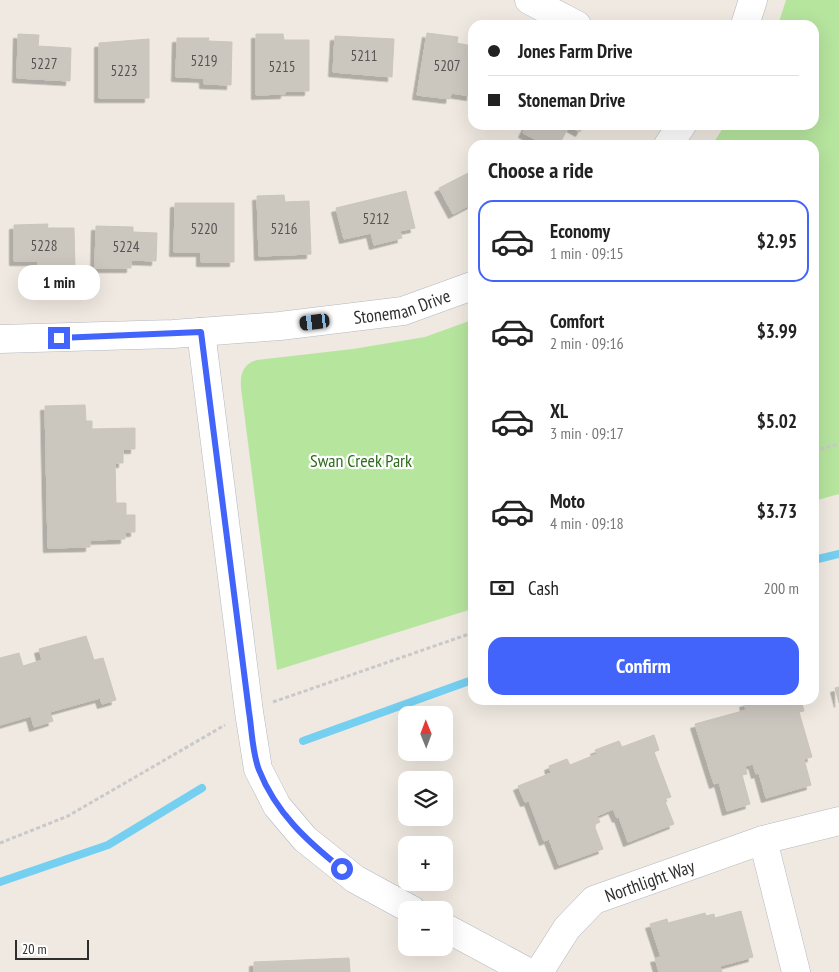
<!DOCTYPE html>
<html lang="en">
<head>
<meta charset="utf-8">
<style>
  :root { --surface:#fff; --page:#f2f2f2; --text:#222; --muted:#767676; --line:#e0e0e0; --accent:#4264fb }
  body { margin:0; font-family:"PT Sans Narrow",sans-serif; background:var(--page); color:var(--text); height:100vh; display:flex; flex-direction:column; font-size:19px; white-space:nowrap }
  * { box-sizing:border-box; margin:0 }
  p { font-size:16px; color:var(--muted) }
  .icon { flex:none; width:28px; height:28px; fill:none; stroke:currentColor; stroke-width:2; stroke-linecap:round; stroke-linejoin:round }
  .map { position:relative; flex:1; overflow:hidden }
  .side { position:absolute; left:468px; top:140px; width:351px; height:565px; display:flex; flex-direction:column; background:var(--surface); border-radius:15px; box-shadow:0 5px 20px #0002 }
  .side>* { flex:none }
  .hud { position:absolute; left:468px; top:20px; width:351px; height:110px; border-radius:15px; box-shadow:0 5px 20px #0002; display:grid; align-content:center; height:110px; padding:0 20px; background:var(--surface) }
  .needle { width:32px; rotate:359deg }
  .buttons { position:absolute; left:398px; top:706px; display:grid; gap:10px }
  .buttons a { display:grid; place-items:center; width:55px; height:55px; border-radius:10px; background:var(--surface); box-shadow:0 5px 20px #0002; font-size:25px }
  .scale { position:absolute; left:15px; bottom:12px; width:74px; box-sizing:border-box; padding-left:5px; border:2px solid #2e2e2e; border-top:0; font-size:14px; line-height:18px; white-space:nowrap; color:#2e2e2e; -webkit-text-stroke:4px #fff; paint-order:stroke }
  .end { position:absolute; width:22px; height:22px; margin:-11px; border:6px solid #4264fb; background:#fff; box-shadow:0 0 0 2px #fff }
  .from { border-radius:50% }
  .bubble { position:absolute; height:35px; border-radius:15px; background:var(--surface); box-shadow:0 5px 20px #0002; font-size:16px; font-weight:800; line-height:35px; text-align:center }
  .car { position:absolute; width:15px; height:30px; margin:-15px -8px; border-radius:6px; box-shadow:0 0 4px 1px #0007; background:linear-gradient(#222 24%,#8ab4d8 0 40%,#222 0 76%,#8ab4d8 0 86%,#222 0) }
  .hud b { display:flex; align-items:center; gap:18px; height:48px; font-size:19px }
  .hud b+b { border-top:1px solid var(--line) }
  .hud i { width:12px; height:12px; background:var(--text) }
  ul { padding:0; list-style:none }
  li { display:flex; align-items:center; gap:15px; height:82px; margin:0 10px 8px; padding:0 10px; border:2px solid transparent; border-radius:15px }
  li div { flex:1 }
  li b { display:block; font-size:19px }
  li em { font-style:normal; font-weight:800 }
  li.current { border-color:var(--accent) }
  li>.icon { width:45px; height:45px; stroke-width:1.5 }
  h2 { padding:0 20px; font-size:22px; line-height:60px }
  .pay { display:flex; align-items:center; gap:12px; height:55px; padding:0 20px; font-size:19px }
  .pay p { margin-inline-start:auto }
  .primary-button { display:flex; gap:10px; margin-top:auto; padding:10px 20px }
  .primary-button a { flex:1; height:58px; border-radius:15px; background:var(--accent); color:#fff; font-size:20px; font-weight:800; line-height:58px; text-align:center }
  .map>svg:first-child { display:block }
  .green { fill:#b6e59e }
  .lines { fill:none; stroke-linecap:round; stroke-linejoin:round }
  .stream { stroke:#75cff0; stroke-width:8 }
  .building { fill:#cbc7bf; stroke:#cbc5ba; filter:url(#shadow) }
  .minor-casing { stroke:#b4b7c1; stroke-width:29 }
  .path { stroke:#c9c9c9; stroke-width:3; stroke-dasharray:4 2.5; stroke-linecap:butt }
  .minor { stroke:#fff; stroke-width:28 }
  .route { stroke:#4264fb; stroke-width:6 }
  .labels { text-anchor:middle; dominant-baseline:central; stroke-width:4.5; stroke-linejoin:round; paint-order:stroke }
  .number-label { font-size:15px; fill:#555452 }
  .street-label { font-size:18px; fill:#2e2e2e; stroke:#fff }
  .park-label { font-size:18px; fill:#2c6e1b; stroke:#fff }
</style>
</head>
<body>
<div class="map">
<svg width="839" height="972" viewBox="0 0 839 972">
  <defs>
    <filter id="shadow"><feDropShadow dx="-4.5" dy="4.5" stdDeviation="0" flood-color="#0004"/></filter>
  </defs>
  <rect width="100%" height="100%" fill="#efe9e1"/>
  <g class="green">
    <polygon points="786,0 839,0 839,494 814,501 814,145 712,145 725,125 814,125 814,25 778,25"/>
    <path d="M 472,320 L 472,609 L 277,670 L 241,388 C 240,374 243,364 257,360 L 353,349 L 425,337 Z"/>
  </g>
  <g class="lines">
    <g class="stream">
      <polyline points="814,560 839,554"/>
      <polyline points="303,741 472,680"/>
      <polyline points="0,882 108,845 202,788"/>
    </g>
  </g>
  <g class="building">
    <polygon points="427,33 458,37 457,43 472,46 471,96 451,93 450,99 417,95"/>
    <polygon points="18,34 39,35 38,46 71,48 70,81 17,78"/>
    <polygon points="256,34 283,34 284,40 309,40 309,91 285,91 285,94 256,95"/>
    <polygon points="335,36 394,39 392,77 333,72"/>
    <polygon points="177,38 209,38 208,41 232,42 231,85 204,84 204,78 176,77"/>
    <polygon points="149,39 149,98 99,98 99,43"/>
    <polygon points="527,125 584,125 580,132 569,126 559,145 547,145 523,133"/>
    <polygon points="472,171 472,204 453,214 439,188"/>
    <polygon points="406,191 415,228 400,231 402,238 374,245 371,233 344,239 336,208"/>
    <polygon points="284,195 285,202 309,201 311,254 259,256 257,196"/>
    <polygon points="175,203 234,203 234,262 201,262 201,252 174,252"/>
    <polygon points="48,224 47,228 74,228 75,269 38,268 38,261 14,261 14,225"/>
    <polygon points="96,226 133,227 133,232 157,233 156,261 131,260 131,268 95,268"/>
    <polygon points="85,405 86,421 92,421 92,429 135,428 135,449 123,449 123,463 115,463 116,503 126,503 126,515 135,515 135,532 125,532 125,539 90,540 90,547 48,548 45,406"/>
    <polygon points="86,636 94,660 103,658 116,700 102,704 100,698 50,712 53,721 34,727 31,716 0,725 0,658 19,653 23,666 42,660 39,649"/>
    <polygon points="839,687 839,703 835,688"/>
    <polygon points="755,700 764,700 765,704 781,700 801,700 804,711 799,712 812,757 804,759 811,785 766,798 759,773 756,774 753,764 745,766 747,774 742,775 750,804 727,811 719,782 714,784 695,724 746,710 744,703"/>
    <polygon points="654,735 659,750 654,752 671,797 664,799 674,824 628,842 619,817 617,818 613,809 597,816 600,822 594,825 603,849 559,865 549,839 544,841 529,801 525,802 518,786 551,773 549,766 567,759 570,765 597,754 595,750 619,741 622,747"/>
    <polygon points="741,911 753,957 720,966 722,972 659,972 655,958 661,957 650,924 667,919 668,923 705,913 706,916 714,914 715,918"/>
    <polygon points="349,958 350,972 254,972 254,962"/>
  </g>
  <g class="lines">
    <g class="minor-casing">
      <g id="minor">
        <polyline points="529,0 577,25"/>
        <polyline points="745,25 753,0"/>
        <polyline points="668,145 682,125"/>
        <polyline points="201,332 249,712 258,769 277,806 305,839 355,879 412,910"/>
        <path id="s1" d="M 0,339 L 173,334 L 280,326 L 403,311 L 472,286"/>
        <polyline points="763,840 796,972"/>
        <polyline points="444,927 528,972"/>
        <path id="s2" d="M 539,972 L 567,928 L 594,900 L 763,840 L 839,821"/>
      </g>
    </g>
    <g class="path">
      <polyline points="814,451 839,444"/>
      <polyline points="273,702 472,633"/>
      <polyline points="0,843 68,816 225,725"/>
    </g>
    <use href="#minor" class="minor"/>
  </g>
  <g class="lines">
    <path class="route" d="M 59,338 L 201,332 L 249,712 C 252,730 252,752 259,770 C 276,813 307,841 342,869"/>
  </g>
  <g class="labels">
    <g class="number-label">
      <text x="364" y="55">5211</text>
      <text x="204" y="60">5219</text>
      <text x="44" y="63">5227</text>
      <text x="447" y="65">5207</text>
      <text x="282" y="66">5215</text>
      <text x="124" y="70">5223</text>
      <text x="376" y="218">5212</text>
      <text x="204" y="228">5220</text>
      <text x="284" y="228">5216</text>
      <text x="44" y="245">5228</text>
      <text x="126" y="246">5224</text>
    </g>
    <g class="street-label">
      <text stroke="none"><textPath href="#s1" startOffset="404">Stoneman Drive</textPath></text>
      <text stroke="none"><textPath href="#s2" startOffset="150">Northlight Way</textPath></text>
    </g>
    <g class="park-label">
      <text x="361" y="460">Swan Creek Park</text>
    </g>
  </g>
</svg>
<div class="buttons">
<a><svg class="needle" viewBox="-14 -14 28 28"><path d="M0-13l5 13h-10z" fill="#e53935"/><path d="M0 13l5-13h-10z" fill="#767676"/></svg></a>
<a><svg class="icon" aria-label="layers" viewBox="0 0 24 24"><path d="M12 4l9 5-9 5-9-5zM3 14l9 5 9-5"/></svg></a>
<a>+</a>
<a>−</a>
</div>
<div class="scale">20 m</div>
<i class="end from" style="left:342px;top:869px"></i>
<i class="end" style="left:59px;top:338px"></i>
<div class="bubble" style="left:18px;top:265px;width:82px">1 min</div>
<i class="car" style="left:315px;top:322px;rotate:263deg"></i>
<div class="hud">
<b><i class="from"></i>Jones Farm Drive</b>
<b><i></i>Stoneman Drive</b>
</div>
<section class="side">
<h2>Choose a ride</h2>
<ul>
<li class="current"><svg class="icon" aria-label="car" viewBox="0 0 24 24"><path d="M5 17H2v-5l4-1 3-4h7l3 4 3 1v5h-3M9 17h6M6 11h13"/><circle cx="7" cy="17" r="2"/><circle cx="17" cy="17" r="2"/></svg><div><b>Economy</b><p>1 min · 09:15</p></div><em>$2.95</em></li>
<li><svg class="icon" aria-label="car" viewBox="0 0 24 24"><path d="M5 17H2v-5l4-1 3-4h7l3 4 3 1v5h-3M9 17h6M6 11h13"/><circle cx="7" cy="17" r="2"/><circle cx="17" cy="17" r="2"/></svg><div><b>Comfort</b><p>2 min · 09:16</p></div><em>$3.99</em></li>
<li><svg class="icon" aria-label="car" viewBox="0 0 24 24"><path d="M5 17H2v-5l4-1 3-4h7l3 4 3 1v5h-3M9 17h6M6 11h13"/><circle cx="7" cy="17" r="2"/><circle cx="17" cy="17" r="2"/></svg><div><b>XL</b><p>3 min · 09:17</p></div><em>$5.02</em></li>
<li><svg class="icon" aria-label="car" viewBox="0 0 24 24"><path d="M5 17H2v-5l4-1 3-4h7l3 4 3 1v5h-3M9 17h6M6 11h13"/><circle cx="7" cy="17" r="2"/><circle cx="17" cy="17" r="2"/></svg><div><b>Moto</b><p>4 min · 09:18</p></div><em>$3.73</em></li>
</ul>
<div class="pay"><svg class="icon" aria-label="cash" viewBox="0 0 24 24"><path d="M3 7h18v10H3z"/><circle cx="12" cy="12" r="2"/></svg>Cash<p>200 m</p></div>
<div class="primary-button"><a>Confirm</a></div>
</section>
</div>
</body>
</html>
